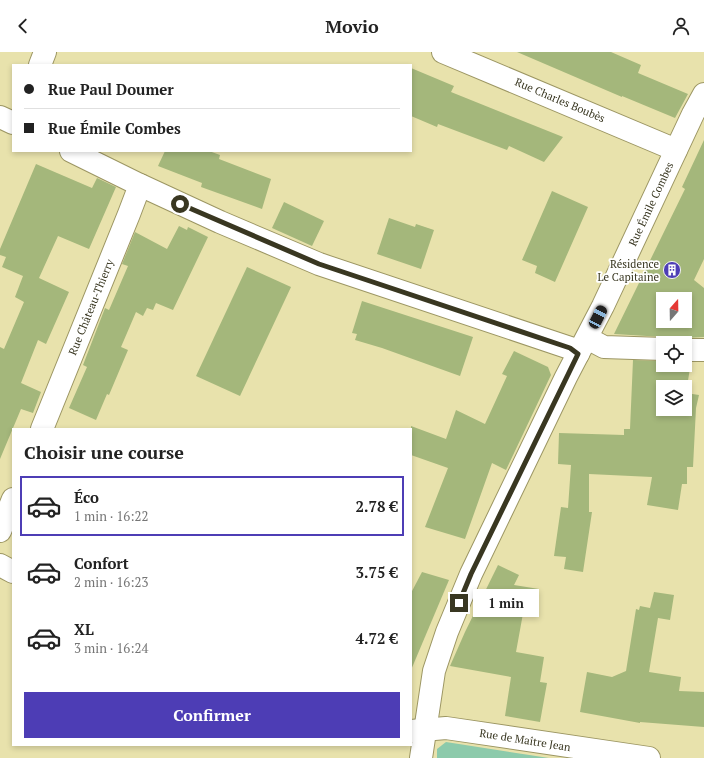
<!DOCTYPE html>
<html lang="fr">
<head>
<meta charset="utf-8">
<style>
  :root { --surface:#fff; --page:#f6f6f6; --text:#222; --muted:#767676; --line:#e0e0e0; --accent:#4d3db5 }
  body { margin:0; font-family:"PT Serif",serif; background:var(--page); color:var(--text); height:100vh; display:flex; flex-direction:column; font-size:15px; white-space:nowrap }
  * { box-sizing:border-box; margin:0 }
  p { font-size:13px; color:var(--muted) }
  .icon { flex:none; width:22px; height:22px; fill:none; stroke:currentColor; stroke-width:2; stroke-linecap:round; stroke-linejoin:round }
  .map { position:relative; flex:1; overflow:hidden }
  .details { position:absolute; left:12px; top:376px; width:400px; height:318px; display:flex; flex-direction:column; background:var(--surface); border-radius:0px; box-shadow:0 2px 6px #0003 }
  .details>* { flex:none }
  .top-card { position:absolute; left:12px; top:12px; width:400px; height:88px; border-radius:0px; box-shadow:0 2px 6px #0003; display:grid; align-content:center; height:88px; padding:0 12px; background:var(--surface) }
  .needle { width:26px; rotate:20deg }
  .tools { position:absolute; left:656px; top:240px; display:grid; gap:8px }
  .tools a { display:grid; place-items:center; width:36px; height:36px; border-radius:0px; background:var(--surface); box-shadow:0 2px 6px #0003; font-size:20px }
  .end { position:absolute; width:18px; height:18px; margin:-9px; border:5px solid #393721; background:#fff; box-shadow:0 0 0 2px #fff }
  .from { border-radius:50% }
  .bubble { position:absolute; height:28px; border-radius:0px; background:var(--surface); box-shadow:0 2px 6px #0003; font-size:13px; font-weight:700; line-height:28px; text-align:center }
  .car { position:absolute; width:12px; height:24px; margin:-12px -6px; border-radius:5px; box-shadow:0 0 3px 1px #0007; background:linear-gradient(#222 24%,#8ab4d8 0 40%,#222 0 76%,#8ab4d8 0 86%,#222 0) }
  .top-card b { display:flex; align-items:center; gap:14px; height:38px; font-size:15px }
  .top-card b+b { border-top:1px solid var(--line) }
  .top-card i { width:10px; height:10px; background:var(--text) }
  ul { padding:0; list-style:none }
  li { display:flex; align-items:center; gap:12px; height:60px; margin:0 8px 6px; padding:0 4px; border:2px solid transparent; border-radius:0px }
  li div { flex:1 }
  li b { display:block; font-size:15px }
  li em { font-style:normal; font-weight:700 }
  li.active { border-color:var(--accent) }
  li>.icon { width:36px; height:36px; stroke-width:1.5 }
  h2 { padding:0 12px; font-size:18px; line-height:48px }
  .button { display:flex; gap:8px; margin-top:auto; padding:8px 12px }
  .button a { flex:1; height:46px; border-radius:0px; background:var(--accent); color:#fff; font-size:16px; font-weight:700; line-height:46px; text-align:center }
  header { display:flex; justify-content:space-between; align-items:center; height:52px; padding:0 12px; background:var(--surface); font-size:18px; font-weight:700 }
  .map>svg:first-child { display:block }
  .green { fill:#8ccaab }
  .building { fill:#a4b77b; fill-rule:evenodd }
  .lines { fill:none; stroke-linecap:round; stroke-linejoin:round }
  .street-casing { stroke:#9c9663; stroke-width:24 }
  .secondary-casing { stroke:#9c9663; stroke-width:24 }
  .street { stroke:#fff; stroke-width:22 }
  .secondary { stroke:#fff; stroke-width:22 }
  .route { stroke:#393721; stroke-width:5 }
  .labels { text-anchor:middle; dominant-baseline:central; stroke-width:3.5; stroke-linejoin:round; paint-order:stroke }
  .street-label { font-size:11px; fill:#393721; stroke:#fff }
  .poi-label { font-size:11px; fill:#393721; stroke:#fff; text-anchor:end }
</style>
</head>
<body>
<header><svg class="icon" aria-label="back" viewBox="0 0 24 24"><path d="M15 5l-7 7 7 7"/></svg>Movio<svg class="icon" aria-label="person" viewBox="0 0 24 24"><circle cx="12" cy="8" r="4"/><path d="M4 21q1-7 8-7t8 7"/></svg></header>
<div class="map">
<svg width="704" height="706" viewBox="0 0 704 706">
  <rect width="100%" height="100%" fill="#e8e2ac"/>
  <polygon class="green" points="446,690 549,706 437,706 437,697"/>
  <g class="building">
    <polygon points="517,0 611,0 641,13 638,21 688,42 675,66 622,44 622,45"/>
    <polygon points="411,16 454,34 451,40 563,85 544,110 509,94 507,98 438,72 437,75 411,64"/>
    <path d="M 704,88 L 704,207 L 694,228 L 704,236 L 704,285 L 685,286 L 674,291 L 669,286 L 663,285 L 614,282 L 685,137 L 682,135 ZM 663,247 L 685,247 L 685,269 L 663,269 Z"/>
    <polygon points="165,99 209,99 220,103 219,107 271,127 262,157 201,135 202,131 158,114"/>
    <polygon points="36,112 92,136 97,126 116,135 89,197 58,184 39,226 69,240 46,292 38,288 21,331 41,340 33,361 21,357 0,407 0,295 4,297 24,250 15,245 23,224 2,215 6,205 0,203 0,197"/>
    <polygon points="552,139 588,155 555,230 535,221 537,214 522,208"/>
    <polygon points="284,150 324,169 312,194 272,176"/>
    <polygon points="389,166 415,175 416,172 434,178 421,217 377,202"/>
    <polygon points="179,174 187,178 188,175 208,185 173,258 156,251 153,258 147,256 143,264 136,260 121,295 128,298 109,343 107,342 96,368 69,356 87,315 83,313 105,256 109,258 128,214 122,212 135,180 167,197"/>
    <polygon points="247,215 291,235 240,344 196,324"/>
    <polygon points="362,249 473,285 460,324 382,296 355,288 357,282 352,281"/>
    <polygon points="514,299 548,315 551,323 506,418 492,411 465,487 425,475 448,416 411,403 411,374 446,387 456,358 485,372 507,324 502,322"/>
    <path d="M 633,308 L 663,309 L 663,313 L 685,313 L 685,310 L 691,310 L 686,341 L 699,343 L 696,356 L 693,415 L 687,415 L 687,432 L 682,432 L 678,458 L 647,453 L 652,425 L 589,422 L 589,460 L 592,460 L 583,520 L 564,517 L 566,505 L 554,504 L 561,455 L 568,456 L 571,413 L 558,412 L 559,381 L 624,383 L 624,377 L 630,377 ZM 663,335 L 685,335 L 685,357 L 663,357 Z"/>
    <polygon points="498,513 519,523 514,533 539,537 535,558 524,556 516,600 544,605 540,630 547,631 540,670 505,664 511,625 450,614 465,580"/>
    <polygon points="422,520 449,528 411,618 411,541"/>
    <polygon points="654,540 674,543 670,568 658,566 649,620 681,625 679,639 704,640 704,675 640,670 640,671 580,660 587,620 612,625 626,619 636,557 639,558 640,554 650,556"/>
  </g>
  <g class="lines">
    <g class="street-casing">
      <g id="street">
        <polyline points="443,0 676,98"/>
        <polyline points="40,13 45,0"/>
        <polyline points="587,286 604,295 663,297"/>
        <polyline points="685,298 704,298"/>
        <polyline points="42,377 129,162 140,133"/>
        <polyline points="0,479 13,447"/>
        <polyline points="0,513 13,520"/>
        <polyline points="411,679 446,676 649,706"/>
      </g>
    </g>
    <g class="secondary-casing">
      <g id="secondary">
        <polyline points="0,65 13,71"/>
        <polyline points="71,99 140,133 220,170 319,212 570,296 578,302"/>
        <polyline points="421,706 434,619 447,580 471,522 566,325 603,254 693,62 704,42"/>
      </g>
    </g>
    <use href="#street" class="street"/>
    <use href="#secondary" class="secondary"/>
  </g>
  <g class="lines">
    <polyline class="route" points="180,152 319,212 570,296 578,302 471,522 459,551"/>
  </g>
  <defs>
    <g id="building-disc" transform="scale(0.9)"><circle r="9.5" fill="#4d3db5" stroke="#fff"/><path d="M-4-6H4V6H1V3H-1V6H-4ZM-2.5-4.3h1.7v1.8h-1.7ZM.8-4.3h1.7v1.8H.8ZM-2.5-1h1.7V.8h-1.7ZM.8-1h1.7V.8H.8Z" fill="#fff"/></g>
  </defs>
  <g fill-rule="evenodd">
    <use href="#building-disc" x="672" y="218"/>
  </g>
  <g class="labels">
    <g class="street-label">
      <text transform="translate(560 48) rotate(23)">Rue Charles Boubès</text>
      <text transform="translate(651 152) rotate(-65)">Rue Émile Combes</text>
      <text transform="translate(91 255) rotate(-68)">Rue Château-Thierry</text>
      <text transform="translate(525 688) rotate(9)">Rue de Maître Jean</text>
    </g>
    <g class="poi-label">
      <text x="659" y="212">Résidence<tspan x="659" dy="13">Le Capitaine</tspan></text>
    </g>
  </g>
</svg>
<div class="tools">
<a><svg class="needle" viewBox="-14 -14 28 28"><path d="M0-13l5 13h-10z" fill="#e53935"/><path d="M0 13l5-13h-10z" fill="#767676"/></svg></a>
<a><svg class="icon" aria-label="locate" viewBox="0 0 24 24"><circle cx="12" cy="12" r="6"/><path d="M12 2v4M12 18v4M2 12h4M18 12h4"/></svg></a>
<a><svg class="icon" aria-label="layers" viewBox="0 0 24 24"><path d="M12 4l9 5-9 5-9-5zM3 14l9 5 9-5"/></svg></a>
</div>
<i class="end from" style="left:180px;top:152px"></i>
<i class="end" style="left:459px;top:551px"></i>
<div class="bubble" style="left:473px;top:537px;width:66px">1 min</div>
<i class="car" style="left:598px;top:265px;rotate:27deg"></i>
<div class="top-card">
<b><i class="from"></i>Rue Paul Doumer</b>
<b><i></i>Rue Émile Combes</b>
</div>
<section class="details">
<h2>Choisir une course</h2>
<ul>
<li class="active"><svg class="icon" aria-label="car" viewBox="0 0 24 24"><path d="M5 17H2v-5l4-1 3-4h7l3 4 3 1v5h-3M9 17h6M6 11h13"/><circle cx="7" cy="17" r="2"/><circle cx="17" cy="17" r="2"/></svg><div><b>Éco</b><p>1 min · 16:22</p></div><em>2.78 €</em></li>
<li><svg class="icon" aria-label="car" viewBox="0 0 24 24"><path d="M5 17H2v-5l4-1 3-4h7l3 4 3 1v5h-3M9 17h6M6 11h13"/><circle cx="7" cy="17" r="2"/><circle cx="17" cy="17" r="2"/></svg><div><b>Confort</b><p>2 min · 16:23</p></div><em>3.75 €</em></li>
<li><svg class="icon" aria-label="car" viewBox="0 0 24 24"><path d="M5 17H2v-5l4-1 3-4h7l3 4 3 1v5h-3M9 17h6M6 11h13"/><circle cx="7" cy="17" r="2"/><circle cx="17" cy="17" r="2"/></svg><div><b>XL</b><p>3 min · 16:24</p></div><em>4.72 €</em></li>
</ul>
<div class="button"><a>Confirmer</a></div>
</section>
</div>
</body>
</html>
